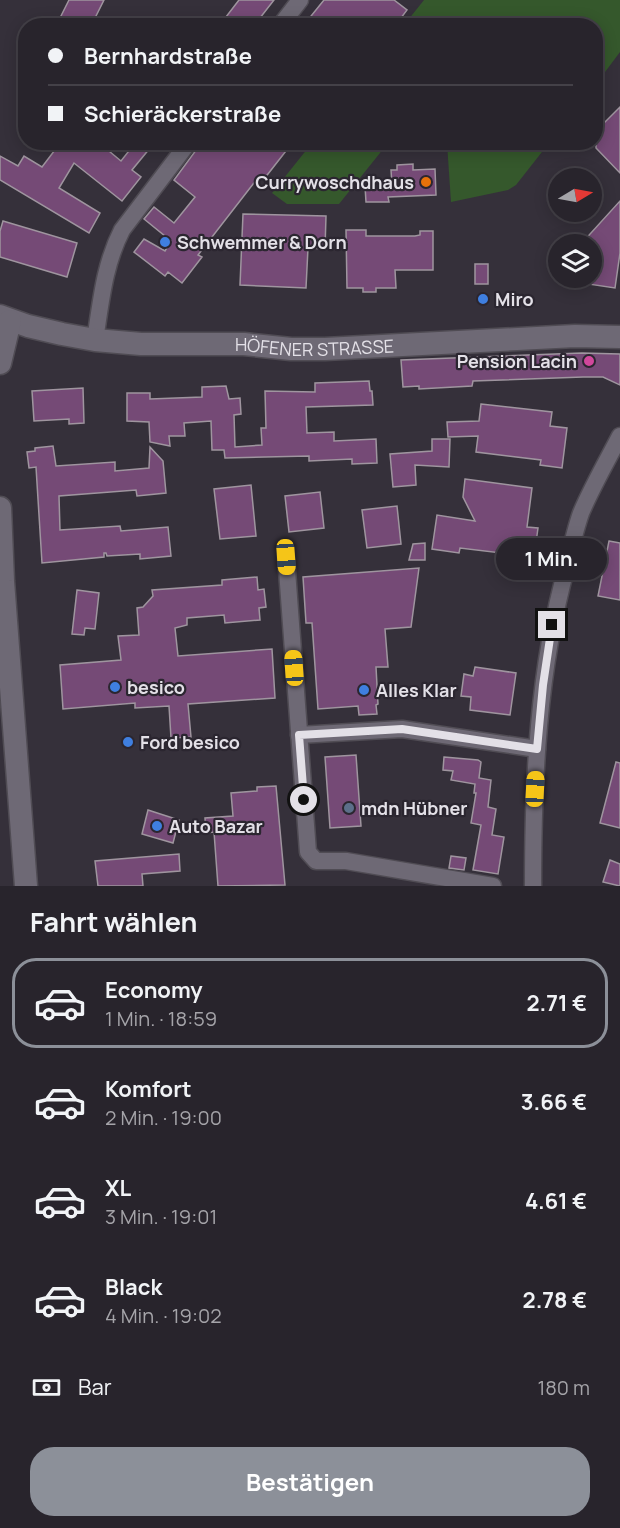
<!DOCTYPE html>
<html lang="de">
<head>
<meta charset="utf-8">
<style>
  :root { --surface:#28242c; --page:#302c34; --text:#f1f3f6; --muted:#a5a4a9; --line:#444148; --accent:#8c9099 }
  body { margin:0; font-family:Manrope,sans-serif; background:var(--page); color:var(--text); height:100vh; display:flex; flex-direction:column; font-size:22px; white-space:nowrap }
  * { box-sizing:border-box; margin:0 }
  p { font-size:20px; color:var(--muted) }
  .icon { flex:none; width:33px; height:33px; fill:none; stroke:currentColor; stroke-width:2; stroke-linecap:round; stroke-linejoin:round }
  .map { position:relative; height:886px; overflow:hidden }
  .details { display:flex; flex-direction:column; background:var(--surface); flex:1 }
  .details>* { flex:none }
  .guide { position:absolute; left:18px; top:18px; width:585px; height:132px; border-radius:24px; box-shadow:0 3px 15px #0003,0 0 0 2px var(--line); display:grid; align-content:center; height:132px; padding:0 30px; background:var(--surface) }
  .needle { width:39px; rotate:80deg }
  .tools { position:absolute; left:548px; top:168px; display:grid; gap:12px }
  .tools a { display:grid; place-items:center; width:54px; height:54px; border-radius:50%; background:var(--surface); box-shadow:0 3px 15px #0003,0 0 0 2px var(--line); font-size:30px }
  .end { position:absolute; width:27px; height:27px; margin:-14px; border:8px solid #e3e0e7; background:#111; box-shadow:0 0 0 3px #111 }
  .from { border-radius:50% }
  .bubble { position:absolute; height:42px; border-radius:21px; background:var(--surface); box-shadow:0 3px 15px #0003,0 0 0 2px var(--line); font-size:20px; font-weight:700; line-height:42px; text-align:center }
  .car { position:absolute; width:18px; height:36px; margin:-18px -9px; border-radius:8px; box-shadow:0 0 4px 2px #0007; background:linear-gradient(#f5c518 24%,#345 0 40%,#f5c518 0 76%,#345 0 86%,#f5c518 0) }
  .guide b { display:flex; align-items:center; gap:21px; height:57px; font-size:22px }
  .guide b+b { border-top:2px solid var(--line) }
  .guide i { width:15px; height:15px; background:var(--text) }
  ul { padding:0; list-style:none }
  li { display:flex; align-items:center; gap:18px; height:90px; margin:0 12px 9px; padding:0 18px; border:3px solid transparent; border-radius:24px }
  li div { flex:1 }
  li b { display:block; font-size:22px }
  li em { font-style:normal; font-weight:700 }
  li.current { border-color:var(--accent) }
  li>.icon { width:54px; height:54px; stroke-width:1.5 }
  h2 { padding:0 30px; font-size:27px; line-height:72px }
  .pay { display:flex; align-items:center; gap:15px; height:66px; padding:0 30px; font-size:22px }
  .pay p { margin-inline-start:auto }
  .primary-button { display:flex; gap:12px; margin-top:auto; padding:12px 30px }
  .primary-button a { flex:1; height:69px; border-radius:24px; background:var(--accent); color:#fff; font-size:24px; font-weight:700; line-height:69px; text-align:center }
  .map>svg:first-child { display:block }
  .green { fill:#35582c }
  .building { fill:#754a76; stroke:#9f959f; stroke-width:1.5 }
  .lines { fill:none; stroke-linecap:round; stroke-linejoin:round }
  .street-casing { stroke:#504c54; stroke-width:19 }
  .secondary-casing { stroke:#504c54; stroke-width:25 }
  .street { stroke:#6e6975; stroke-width:16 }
  .secondary { stroke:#6e6975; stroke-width:22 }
  .route { stroke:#e3e0e7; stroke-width:8 }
  .food-dot { fill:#e8710a; stroke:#2b2630; stroke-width:2 }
  .shop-dot { fill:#3f7fe0; stroke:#2b2630; stroke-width:2 }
  .hotel-dot { fill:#d1479c; stroke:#2b2630; stroke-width:2 }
  .service-dot { fill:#5c6f8a; stroke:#2b2630; stroke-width:2 }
  .labels { text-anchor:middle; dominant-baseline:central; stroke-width:4.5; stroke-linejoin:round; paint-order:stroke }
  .poi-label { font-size:18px; font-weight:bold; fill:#e3e0e7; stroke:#2b2630; text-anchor:start }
  .street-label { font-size:18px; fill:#e3e0e7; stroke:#2b2630 }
</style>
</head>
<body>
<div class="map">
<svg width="620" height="886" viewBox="0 0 620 886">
  <rect width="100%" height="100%" fill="#35303a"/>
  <g class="green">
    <polygon points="424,0 620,0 620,52 596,84 596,26 404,25"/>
    <polygon points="312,143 312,142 388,143 339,204 287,204 272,193"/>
    <polygon points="447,143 447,142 549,143 516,185 508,190 451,202"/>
  </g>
  <g class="building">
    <polygon points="69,0 104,0 91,26 71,26 59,20"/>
    <polygon points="239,0 274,0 256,23 253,20 249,26 219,26"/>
    <polygon points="324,0 394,0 407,10 395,26 303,26"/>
    <polygon points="620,107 620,173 596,148 596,131"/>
    <polygon points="61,142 98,142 121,161 136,142 155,142 132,170 141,177 122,201 74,163 59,188 100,213 89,233 0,180 0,156 18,166 24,156 42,167"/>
    <polygon points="202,142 293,142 264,179 260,175 198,255 202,257 182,283 168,272 165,276 134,252 144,239 165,251 171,241 144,219 154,207 174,223 195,197 174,180"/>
    <polygon points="413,164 413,170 435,169 436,195 388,197 389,202 366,202 365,186 392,185 391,170 397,170 397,165"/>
    <polygon points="620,201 620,253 615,288 588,284 593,261 591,259 591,244 581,244"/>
    <polygon points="243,214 326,216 325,249 308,248 306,288 240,285"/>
    <polygon points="3,221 77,243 67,277 0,257 0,231"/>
    <polygon points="346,230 366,230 366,236 415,236 420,235 420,231 433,231 433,270 395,270 396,288 376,288 376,292 363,292 363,288 347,288"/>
    <rect x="475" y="264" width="13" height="20"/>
    <polygon points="582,353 620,354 620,385 603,377 583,377 473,381 472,386 419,389 419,386 403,387 401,360"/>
    <polygon points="369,381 370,391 372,391 373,405 306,407 307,433 334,432 334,441 376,439 377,463 352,464 352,459 309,461 309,456 225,458 224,450 212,450 211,421 184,423 185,436 169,436 170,446 150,442 149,422 127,421 127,393 150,393 150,399 202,397 202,387 226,386 229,399 240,398 241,414 234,415 235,447 262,445 261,428 266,428 265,391 315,392 315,383"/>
    <polygon points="83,388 84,423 69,424 69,419 34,421 32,391"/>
    <polygon points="481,404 552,412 550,426 567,428 562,468 540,465 541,460 476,452 478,436 448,437 447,422 479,421"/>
    <polygon points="432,439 450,439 449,467 415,465 416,485 393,487 390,454 432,451"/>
    <polygon points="53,446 56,466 115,462 115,471 149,468 150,447 163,461 166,493 137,496 136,490 59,496 60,530 120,526 121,531 168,527 171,556 140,559 140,554 107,556 106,553 104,553 104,557 42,563 36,467 29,468 27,452 35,451 35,448"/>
    <polygon points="465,479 532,488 527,527 538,528 534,557 460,548 459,553 432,549 437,515 475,521 463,497"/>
    <polygon points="251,485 256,536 220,539 214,489"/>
    <polygon points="320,492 324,528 289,532 285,496"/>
    <polygon points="397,506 401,544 367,548 362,510"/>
    <polygon points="609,541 620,543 620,600 598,596"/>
    <polygon points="425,543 425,560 409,560 413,544"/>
    <polygon points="419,568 411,627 385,629 388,667 376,667 378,704 376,705 377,714 359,715 358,706 318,709 312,623 306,623 303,577"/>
    <polygon points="257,577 258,590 264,589 266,607 259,608 260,620 225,623 224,615 187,618 187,625 175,628 178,656 272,649 275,698 188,704 191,737 171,738 169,706 135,708 135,703 63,709 60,665 121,660 118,636 139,635 137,608 143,607 153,596 152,590 222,585 222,580"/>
    <polygon points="77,590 99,593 95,629 85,628 84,635 72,634"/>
    <polygon points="475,667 516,673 510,715 470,710 471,697 461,696 464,674 473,676"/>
    <polygon points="356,755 361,826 330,828 325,757"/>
    <polygon points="444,757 478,760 481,762 479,778 491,780 488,807 496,809 492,835 504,837 498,874 473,870 481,825 471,823 476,793 474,793 475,784 451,780 453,771 443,770"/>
    <polygon points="616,762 620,763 620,828 600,823"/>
    <polygon points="276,786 285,885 218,886 214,832 206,833 205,818 233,816 231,793 257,791 257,787"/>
    <polygon points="148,810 179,820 173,843 142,834"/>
    <polygon points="179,854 180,871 142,874 143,886 98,886 95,861"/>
    <polygon points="451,856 466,858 464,870 449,868"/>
    <polygon points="610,860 620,864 620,886 603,882"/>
  </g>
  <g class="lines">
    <g class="street-casing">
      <g id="street">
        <polyline points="280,26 300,0"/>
        <path d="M 95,340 C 101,302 104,265 122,230 L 189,142"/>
        <polyline points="286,557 308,852 316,861 346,861 493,886"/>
        <polyline points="299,735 402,729 537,749"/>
        <path d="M 533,886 C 533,779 538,669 567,566 C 571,548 575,530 581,513 C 592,487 607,461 620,436"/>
      </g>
    </g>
    <g class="secondary-casing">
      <g id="secondary">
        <path id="s1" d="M 0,316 L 28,326 L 62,334 L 95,340 L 141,344 L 244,344 L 291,349 L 325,349 L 575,336 L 620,337"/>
        <polyline points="0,363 10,321"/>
        <polyline points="0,508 3,581 26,886"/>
      </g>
    </g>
    <use href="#street" class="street"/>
    <use href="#secondary" class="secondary"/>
  </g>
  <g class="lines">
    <polyline class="route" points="304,800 299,735 402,729 537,749 543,685 552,625"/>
  </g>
  <circle class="food-dot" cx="426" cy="182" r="6"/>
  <g class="shop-dot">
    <circle cx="165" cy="242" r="6"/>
    <circle cx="483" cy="299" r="6"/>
    <circle cx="115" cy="687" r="6"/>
    <circle cx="364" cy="690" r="6"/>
    <circle cx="128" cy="742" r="6"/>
    <circle cx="157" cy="826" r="6"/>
  </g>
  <circle class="hotel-dot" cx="589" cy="361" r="6"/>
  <circle class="service-dot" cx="349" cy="808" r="6"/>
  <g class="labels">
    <g class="poi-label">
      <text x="414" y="182" text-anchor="end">Currywoschdhaus</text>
      <text x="177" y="242">Schwemmer &amp; Dorn</text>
      <text x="495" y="299">Miro</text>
      <text x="577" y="361" text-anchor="end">Pension Lacin</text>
      <text x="127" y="687">besico</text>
      <text x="376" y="690">Alles Klar</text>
      <text x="140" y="742">Ford besico</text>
      <text x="361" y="808">mdn Hübner</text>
      <text x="169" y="826">Auto Bazar</text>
    </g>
    <g class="street-label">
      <text stroke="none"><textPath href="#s1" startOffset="318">HÖFENER STRASSE</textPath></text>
    </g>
  </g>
</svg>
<div class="tools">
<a><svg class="needle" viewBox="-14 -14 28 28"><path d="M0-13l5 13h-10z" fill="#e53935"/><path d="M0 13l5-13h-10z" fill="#a5a4a9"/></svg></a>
<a><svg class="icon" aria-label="layers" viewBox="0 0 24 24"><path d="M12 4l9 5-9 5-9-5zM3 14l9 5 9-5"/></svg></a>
</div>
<i class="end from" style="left:304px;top:800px"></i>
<i class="end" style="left:552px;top:625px"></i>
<div class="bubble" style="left:496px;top:538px;width:111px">1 Min.</div>
<i class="car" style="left:286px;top:557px;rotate:176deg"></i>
<i class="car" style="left:294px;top:668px;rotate:356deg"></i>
<i class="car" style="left:535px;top:789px;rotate:3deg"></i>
<div class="guide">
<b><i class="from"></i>Bernhardstraße</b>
<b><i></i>Schieräckerstraße</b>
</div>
</div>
<section class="details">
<h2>Fahrt wählen</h2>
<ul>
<li class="current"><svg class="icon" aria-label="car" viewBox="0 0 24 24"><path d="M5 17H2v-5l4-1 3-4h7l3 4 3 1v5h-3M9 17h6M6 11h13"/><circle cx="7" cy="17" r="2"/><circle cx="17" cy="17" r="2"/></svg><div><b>Economy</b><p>1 Min. · 18:59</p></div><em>2.71 €</em></li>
<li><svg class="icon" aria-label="car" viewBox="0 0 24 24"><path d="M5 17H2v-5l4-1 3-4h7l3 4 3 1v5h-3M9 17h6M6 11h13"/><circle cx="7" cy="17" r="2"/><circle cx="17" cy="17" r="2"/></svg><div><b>Komfort</b><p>2 Min. · 19:00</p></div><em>3.66 €</em></li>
<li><svg class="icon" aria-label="car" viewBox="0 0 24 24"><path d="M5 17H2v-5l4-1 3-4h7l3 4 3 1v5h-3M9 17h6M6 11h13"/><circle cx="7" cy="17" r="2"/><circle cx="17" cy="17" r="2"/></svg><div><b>XL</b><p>3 Min. · 19:01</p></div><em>4.61 €</em></li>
<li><svg class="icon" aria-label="car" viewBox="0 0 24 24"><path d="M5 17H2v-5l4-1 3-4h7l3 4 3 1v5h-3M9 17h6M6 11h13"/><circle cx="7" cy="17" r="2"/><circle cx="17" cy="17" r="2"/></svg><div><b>Black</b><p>4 Min. · 19:02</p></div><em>2.78 €</em></li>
</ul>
<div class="pay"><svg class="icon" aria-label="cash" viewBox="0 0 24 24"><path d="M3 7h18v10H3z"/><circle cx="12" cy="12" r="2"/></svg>Bar<p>180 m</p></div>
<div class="primary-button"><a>Bestätigen</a></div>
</section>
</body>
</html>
